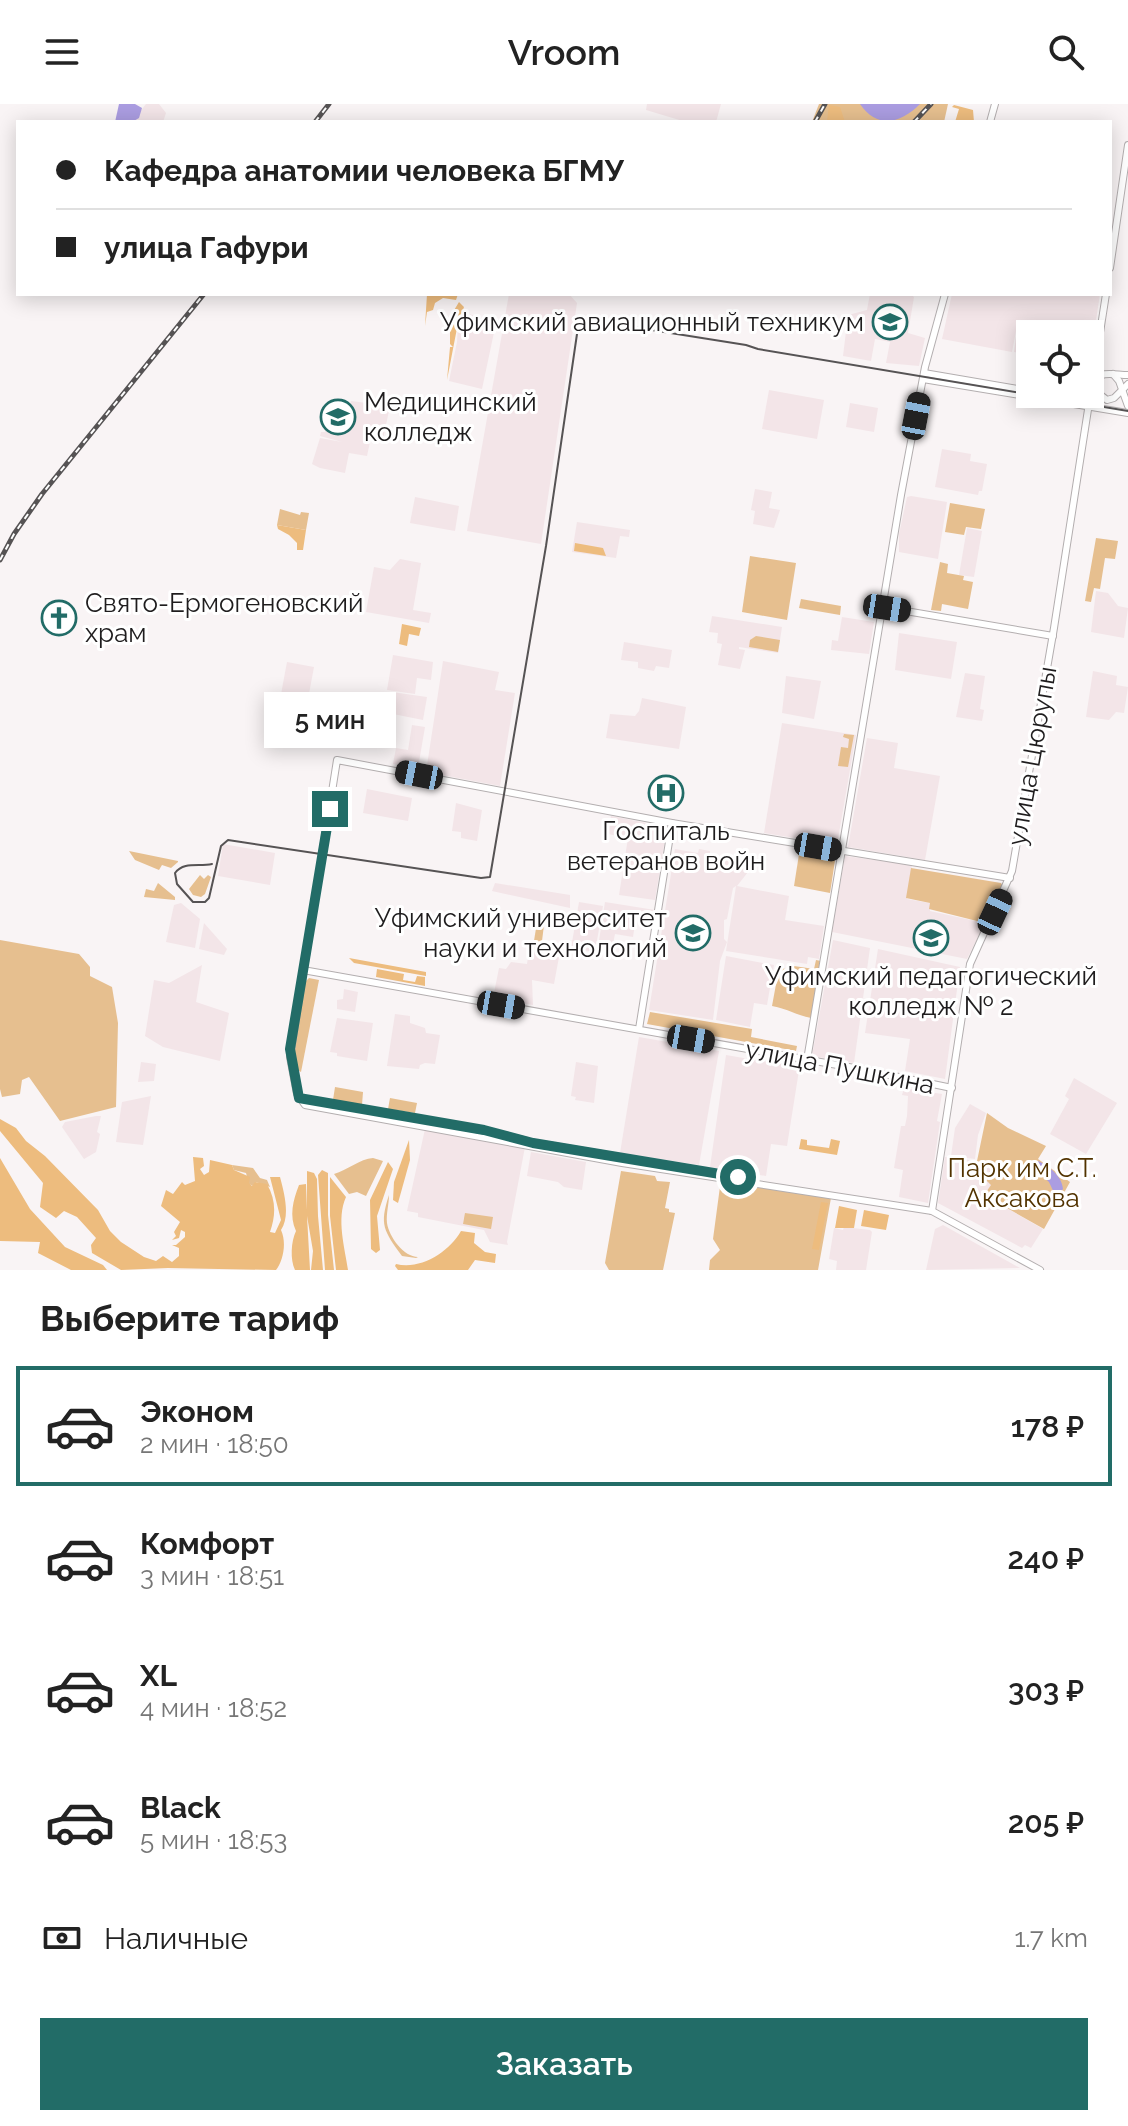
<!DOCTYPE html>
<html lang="ru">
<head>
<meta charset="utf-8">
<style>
  :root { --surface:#fff; --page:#f6f6f6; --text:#222; --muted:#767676; --line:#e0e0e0; --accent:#226c67 }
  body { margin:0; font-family:Raleway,sans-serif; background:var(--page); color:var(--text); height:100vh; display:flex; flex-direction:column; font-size:30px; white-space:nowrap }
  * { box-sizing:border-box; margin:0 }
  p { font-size:26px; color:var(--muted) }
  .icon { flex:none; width:44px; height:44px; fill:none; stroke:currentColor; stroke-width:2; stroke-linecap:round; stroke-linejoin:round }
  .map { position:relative; height:1166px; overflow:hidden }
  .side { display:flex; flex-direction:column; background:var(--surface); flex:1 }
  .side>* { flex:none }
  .hud { position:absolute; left:16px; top:16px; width:1096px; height:176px; border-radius:0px; box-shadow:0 4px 20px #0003; display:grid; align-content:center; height:176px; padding:0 40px; background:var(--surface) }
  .tools { position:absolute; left:1016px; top:216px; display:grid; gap:16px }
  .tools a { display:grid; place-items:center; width:88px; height:88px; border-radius:0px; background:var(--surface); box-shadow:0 4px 20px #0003; font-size:40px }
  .end { position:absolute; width:36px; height:36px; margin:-18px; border:10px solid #226c67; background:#fff; box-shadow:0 0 0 4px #fff }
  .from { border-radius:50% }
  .bubble { position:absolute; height:56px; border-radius:0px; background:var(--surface); box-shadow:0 4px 20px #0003; font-size:26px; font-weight:600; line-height:56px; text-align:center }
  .car { position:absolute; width:24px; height:48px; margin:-24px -12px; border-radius:10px; box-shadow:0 0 6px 2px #0007; background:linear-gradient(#222 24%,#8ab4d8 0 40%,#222 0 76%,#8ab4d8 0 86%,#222 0) }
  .hud b { display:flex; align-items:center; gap:28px; height:76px; font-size:30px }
  .hud b+b { border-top:2px solid var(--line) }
  .hud i { width:20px; height:20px; background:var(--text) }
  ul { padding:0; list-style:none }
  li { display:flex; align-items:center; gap:24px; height:120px; margin:0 16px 12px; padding:0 24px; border:4px solid transparent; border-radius:0px }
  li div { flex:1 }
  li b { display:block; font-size:30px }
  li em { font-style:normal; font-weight:600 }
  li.active { border-color:var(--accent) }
  li>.icon { width:72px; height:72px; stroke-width:1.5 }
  h2 { padding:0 40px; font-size:36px; line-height:96px }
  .pay { display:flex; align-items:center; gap:20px; height:88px; padding:0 40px; font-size:30px }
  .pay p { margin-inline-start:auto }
  .primary-button { display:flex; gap:16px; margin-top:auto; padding:16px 40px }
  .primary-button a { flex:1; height:92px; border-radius:0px; background:var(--accent); color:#fff; font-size:32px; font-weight:600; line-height:92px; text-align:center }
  header { display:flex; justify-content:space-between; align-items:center; height:104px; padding:0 40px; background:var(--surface); font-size:36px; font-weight:600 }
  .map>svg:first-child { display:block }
  .built { fill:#f3e5e8 }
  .green { fill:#e6bf8f }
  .forest { fill:#edbc7e }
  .water { fill:#ab9de1 }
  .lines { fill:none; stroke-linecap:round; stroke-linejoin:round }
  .major-casing { stroke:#b3aeaf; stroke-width:8 }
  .major { stroke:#fff; stroke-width:6 }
  .tram { stroke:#565354; stroke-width:2 }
  .rail-casing { stroke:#565354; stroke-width:5 }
  .rail { stroke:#fff; stroke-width:2; stroke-dasharray:6; stroke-linecap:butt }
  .route { stroke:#226c67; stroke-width:10 }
  .labels { text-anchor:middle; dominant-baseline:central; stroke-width:6; stroke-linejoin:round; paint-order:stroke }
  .poi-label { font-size:26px; fill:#1f1d1e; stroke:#fff; text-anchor:end }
  .street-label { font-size:26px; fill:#1f1d1e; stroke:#fff }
  .park-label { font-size:26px; fill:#523300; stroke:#fff }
</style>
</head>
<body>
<header><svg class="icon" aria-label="menu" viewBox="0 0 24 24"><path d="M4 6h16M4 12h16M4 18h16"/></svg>Vroom<svg class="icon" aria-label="search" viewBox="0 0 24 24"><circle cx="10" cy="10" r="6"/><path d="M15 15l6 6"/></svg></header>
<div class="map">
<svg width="1128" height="1166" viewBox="0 0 1128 1166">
  <rect width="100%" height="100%" fill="#f9f4f5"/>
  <g class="built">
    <polygon points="146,0 159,0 166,9 163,18 132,18"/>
    <polygon points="647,0 721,0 716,18 686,18 646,6"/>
    <polygon points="509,190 569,190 577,199 541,440 467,427"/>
    <polygon points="870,190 910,190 914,193 908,229 925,234 919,262 886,259 890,238 875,235 871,257 843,252 848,211 867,206"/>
    <polygon points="952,190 1100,190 1090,256 1090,230 1030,230 1030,251 1014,248 1018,217 1012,248 942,235"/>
    <polygon points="463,208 496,219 482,285 449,277 457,238 458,219"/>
    <polygon points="769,286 824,296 817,335 762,325"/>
    <polygon points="351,297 390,302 383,335 371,333 367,352 349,349 345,369 320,364 312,360 320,334 342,338 320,332 321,328 325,328 327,324 332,300 349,303"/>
    <polygon points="850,299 878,304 874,328 846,323"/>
    <polygon points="942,345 971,350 970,357 987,360 982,387 979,387 978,391 935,383"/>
    <polygon points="755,385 772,388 769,404 780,406 774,424 753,420 755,407 751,406"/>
    <polygon points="911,392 947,398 938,455 899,448 899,430 907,393"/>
    <polygon points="415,393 459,402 455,427 410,419"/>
    <polygon points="577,418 630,426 629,433 620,432 616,454 572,448"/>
    <polygon points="967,424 982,427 974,473 959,471"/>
    <polygon points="400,455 421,459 413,506 431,509 429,519 366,508 374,463 390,466"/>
    <polygon points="1096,487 1108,489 1118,502 1128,504 1124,534 1091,528"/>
    <polygon points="712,512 782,523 778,549 739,543 739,545 745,546 740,565 718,561 722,540 717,539 718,529 709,528"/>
    <polygon points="842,513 874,518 869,550 831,546 832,536 838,537"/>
    <polygon points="899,529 957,538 951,575 895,566"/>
    <polygon points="624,538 672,546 669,564 656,562 654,567 638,564 638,558 621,556"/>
    <polygon points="393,551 433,558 431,576 417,574 415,590 387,586"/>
    <polygon points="443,557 499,568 495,586 515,589 500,682 426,668"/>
    <polygon points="287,558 314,563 306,606 279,601"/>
    <polygon points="1093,567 1117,572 1116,581 1128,583 1124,609 1116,608 1109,616 1086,613"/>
    <polygon points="965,569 985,572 980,605 984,606 982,617 956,613"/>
    <polygon points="786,572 821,577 814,615 782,609"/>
    <polygon points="392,588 427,593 423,616 388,609"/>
    <polygon points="642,594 686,603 679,645 606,634 610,610 635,612 639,607"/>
    <polygon points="782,619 856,631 837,741 764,729"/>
    <polygon points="412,621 425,623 418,664 393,660 396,644 408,646"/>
    <polygon points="867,634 898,639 894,664 940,672 925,756 848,743"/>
    <polygon points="367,685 412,694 408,717 363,709"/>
    <polygon points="456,699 482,706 477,737 461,734 461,728 452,727"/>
    <polygon points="611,712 667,723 655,796 619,791 628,734 608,730"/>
    <polygon points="223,740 275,749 270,781 218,772"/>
    <polygon points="675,745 698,749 699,745 710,747 710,751 750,756 748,768 737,782 789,792 785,816 824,822 819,855 808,853 807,860 726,847 736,782 733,784 727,815 724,816 724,835 727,838 720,857 713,916 649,906"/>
    <polygon points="845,752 912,761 907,795 930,799 930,807 985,819 967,855 832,828"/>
    <polygon points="495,779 570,791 570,804 492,787"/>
    <polygon points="579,798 603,802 595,848 571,844"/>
    <polygon points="605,798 655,806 653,816 636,813 633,833 615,830 612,845 598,843"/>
    <polygon points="181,799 200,815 195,844 166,838 174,801"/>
    <polygon points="204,819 227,845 224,851 199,845"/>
    <polygon points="833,836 870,844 854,959 812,952"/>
    <polygon points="878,845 960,863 945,975 905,967 910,935 865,929"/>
    <polygon points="529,846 559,853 554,880 532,876 533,901 493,894 499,864 506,865 511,858 527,860"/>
    <polygon points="726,852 774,861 767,901 754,899 750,923 716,916"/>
    <polygon points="202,861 196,898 229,909 220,957 163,943 145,932 154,876 169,879"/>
    <polygon points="344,885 358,888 355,908 337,905 337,896 343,895"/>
    <polygon points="395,910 410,912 410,919 425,924 426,929 440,931 435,960 425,959 420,961 419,965 387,962"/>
    <polygon points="337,914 373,919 367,957 337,952 337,949 330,948"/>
    <polygon points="639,933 719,947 699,1061 620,1049"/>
    <polygon points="726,951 779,960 780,956 800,960 787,1042 771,1040 766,1072 710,1063"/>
    <polygon points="141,958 156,960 154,977 138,978"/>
    <polygon points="576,958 598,962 594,999 575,996 576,993 571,992"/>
    <polygon points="1074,974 1117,999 1086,1050 1050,1030 1069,995 1065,992"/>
    <polygon points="904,984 942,990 937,1017 940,1018 928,1099 899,1093 903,1066 894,1064 901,1022 905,1022 907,1012 908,992 902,991"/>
    <polygon points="151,992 143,1041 116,1038 122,998"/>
    <polygon points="970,1000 986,1009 978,1031 975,1055 951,1052 955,1024"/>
    <polygon points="96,1012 101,1012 97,1028 100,1030 96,1048 84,1055 62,1023 65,1018"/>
    <polygon points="425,1025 525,1043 507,1138 508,1141 490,1138 484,1126 418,1113 418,1109 407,1107"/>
    <polygon points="531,1048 586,1058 582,1086 564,1083 558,1078 527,1072"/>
    <polygon points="945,1053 989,1059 993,1062 992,1080 984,1091 1043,1125 1031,1144 1025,1141 1022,1144 938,1099"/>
    <polygon points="943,1121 1020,1164 926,1166 935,1125"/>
    <polygon points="844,1123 870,1126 872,1128 866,1166 836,1166 837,1157 829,1155 834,1124 843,1126"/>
  </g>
  <g class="green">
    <polygon points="819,0 948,0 944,18 812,18"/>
    <polygon points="950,399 985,405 981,425 966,423 964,431 945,428"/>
    <polygon points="280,405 300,411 301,408 309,409 306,426 277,421"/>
    <polygon points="1096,434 1118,437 1115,455 1105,454 1100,485 1094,484 1091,498 1085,497"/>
    <polygon points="750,452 796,459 787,516 742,508"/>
    <polygon points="940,458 948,460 947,469 964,472 963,476 973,478 968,505 942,500 941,507 931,506"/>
    <polygon points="801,495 841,502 840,511 799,504"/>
    <polygon points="756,532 780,536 778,548 749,543 750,536"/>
    <polygon points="844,630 854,631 848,663 838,662 841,643 848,644 849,635 843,633"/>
    <polygon points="800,744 836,750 830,789 794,782"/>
    <polygon points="129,747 178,757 178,758 171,764 162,761 159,766 135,756"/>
    <polygon points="911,764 1001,779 1003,782 985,819 929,805 930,799 906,794"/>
    <polygon points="200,771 204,775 208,771 211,773 205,790 201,793 193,791 189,785"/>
    <polygon points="158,779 175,793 175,796 144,793 146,785 154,787"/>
    <polygon points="538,812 545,813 541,845 533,843"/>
    <polygon points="0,836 79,850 90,863 90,872 112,883 118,919 116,1003 60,1017 29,973 22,976 20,990 2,993 0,985"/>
    <path d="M 816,856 L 821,857 L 811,914 C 796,911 788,905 772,902 L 779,864 L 793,866 L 794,862 L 814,865 Z"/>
    <polygon points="309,874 319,876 301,968 296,965 293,949 304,879"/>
    <polygon points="650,908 752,925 751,933 797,942 796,947 647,920"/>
    <polygon points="335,983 363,988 362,1001 333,996"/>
    <polygon points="390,994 417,999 415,1009 388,1005"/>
    <polygon points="987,1009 1008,1024 1046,1042 1038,1055 1070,1078 1044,1125 984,1091 991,1081 985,1075 993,1062 977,1057"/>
    <path d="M 373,1054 L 383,1057 L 366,1092 L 357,1088 L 349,1090 L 334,1070 C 347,1066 360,1055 373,1054 Z"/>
    <polygon points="232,1061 253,1064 260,1074 267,1076 270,1083 256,1078 253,1082 249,1080 246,1069 234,1066"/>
    <polygon points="621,1067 655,1072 657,1077 670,1078 665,1104 669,1105 669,1108 675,1109 663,1166 609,1166 605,1159"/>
    <polygon points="721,1075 831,1094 818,1166 709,1166 710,1156 720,1146 713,1135"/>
    <path d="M 389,1091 C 389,1100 386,1110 387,1119 C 389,1133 404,1153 418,1153 L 416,1154 L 402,1152 C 384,1127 379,1121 389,1091 Z"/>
    <polygon points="465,1109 493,1113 491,1125 463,1120"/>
  </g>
  <g class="forest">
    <polygon points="829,1 840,3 845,18 827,17"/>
    <polygon points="954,1 973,6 974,18 955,18 959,5 952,3"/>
    <polygon points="427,190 458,190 456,196 443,194 435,199 433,206 427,208 425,222"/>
    <polygon points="459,198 464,203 458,219 447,276 450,243 453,243 450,240 450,213"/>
    <polygon points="277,421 306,426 303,446 297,446 297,439 289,431 278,425"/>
    <polygon points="575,439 603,444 606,452 574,447"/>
    <polygon points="402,520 421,524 419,532 409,530 407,542 399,540"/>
    <polygon points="349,854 426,868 426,872 354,859"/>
    <polygon points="377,865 404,870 403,876 415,878 417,872 425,873 425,882 376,873"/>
    <path d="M 0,1015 L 16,1024 L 26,1037 L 45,1052 L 98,1106 L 110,1127 L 121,1138 L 144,1153 L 156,1157 L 163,1152 L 172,1158 L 179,1152 L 179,1144 L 172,1141 L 176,1141 L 185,1133 L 185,1128 L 181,1126 L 179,1134 L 172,1136 L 176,1132 L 174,1128 L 180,1118 L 161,1102 L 166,1086 L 173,1090 L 182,1078 L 185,1081 L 195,1077 L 193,1053 L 203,1054 L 204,1062 L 200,1065 L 204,1071 L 209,1068 L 210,1056 L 232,1061 L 234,1066 L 250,1073 L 249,1079 L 252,1082 L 255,1078 L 267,1080 C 276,1096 276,1111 270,1128 L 275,1129 L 281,1116 L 270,1073 L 280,1073 C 285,1092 290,1112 281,1126 C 287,1139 283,1157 276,1166 L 168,1164 L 121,1166 L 92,1149 L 91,1141 L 96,1134 L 77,1113 L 64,1107 L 56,1114 L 40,1103 L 43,1079 L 0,1027 Z"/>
    <polygon points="801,1035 807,1036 807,1041 829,1044 831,1035 840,1037 837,1051 799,1045"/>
    <polygon points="409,1036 410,1056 398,1099 393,1096 394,1078"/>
    <polygon points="0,1054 30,1105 65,1143 103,1161 107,1166 71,1166 38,1149 40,1138 0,1137"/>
    <polygon points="388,1058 393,1065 377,1112 380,1146 376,1149 371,1145 370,1096"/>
    <polygon points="322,1066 328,1069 328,1111 334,1166 325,1166 318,1071"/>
    <path d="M 307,1067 L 314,1069 L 317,1075 L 318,1112 L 323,1166 L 311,1166 L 313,1147 L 307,1112 L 310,1166 L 295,1166 C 290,1156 291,1137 296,1127 C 289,1112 293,1096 299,1081 L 306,1080 L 307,1106 Z"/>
    <path d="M 330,1073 L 346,1093 C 336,1115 345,1144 348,1166 L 336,1166 L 330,1112 Z"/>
    <polygon points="821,1098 828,1099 819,1146 812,1145"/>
    <polygon points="839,1102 857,1106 854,1124 835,1124"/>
    <polygon points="864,1106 889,1111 886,1126 861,1122"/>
    <path d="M 461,1127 L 475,1129 L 474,1139 L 485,1148 L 496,1150 L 495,1159 L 475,1156 L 468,1166 L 398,1166 L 395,1162 L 396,1160 C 421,1166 449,1148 461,1127 Z"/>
  </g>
  <g class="water">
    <polygon points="119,0 135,0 142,4 139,14 132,18 115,18"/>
    <path d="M 860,0 L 920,0 C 901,19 878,26 860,0 Z"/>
    <path d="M 1038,1057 C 1049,1062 1062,1072 1063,1085 L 1056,1093 L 1049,1078 L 1034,1064 Z"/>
  </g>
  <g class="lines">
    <g class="major-casing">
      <g id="major">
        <polyline points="990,18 995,0"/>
        <polyline points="1110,164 1128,41"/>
        <polyline points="924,269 1030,287"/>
        <polyline points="1113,270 1119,277 1128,302"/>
        <path d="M 1128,271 C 1115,271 1102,266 1093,277 L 1098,289 L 1107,296 L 1114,294 L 1128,280"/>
        <polyline points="923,275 1128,309"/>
        <polyline points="1051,290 1090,296"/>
        <polyline points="882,503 1053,532"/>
        <polyline points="1010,774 672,719 337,656 290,953 297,990 305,1001 622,1059 932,1107 1040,1166"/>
        <polyline points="303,866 860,965 952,984"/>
        <polyline points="639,925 672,719"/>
        <polyline points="807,956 901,391 925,263 945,190"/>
        <polyline points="299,994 484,1026 527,1037"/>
        <polyline points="542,1040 697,1066"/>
        <polyline points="932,1107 970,860 1012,767 1054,524 1106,190"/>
      </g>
    </g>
    <use href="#major" class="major"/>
    <path class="tram" d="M 212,760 C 199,763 184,757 175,769 L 177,780 L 193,798 L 205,798 L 209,794 L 221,742 L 228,736 L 481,774 L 490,773 L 546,442 L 577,230 L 584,219 L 595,217 L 746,241 L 758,245 L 1128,307"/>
    <g class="rail-casing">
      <g id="rail">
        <polyline points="315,18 329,0"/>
        <polyline points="815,18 825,0"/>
        <polyline points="914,18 931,0"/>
        <polyline points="0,456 14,430 42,390 204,190"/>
      </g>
    </g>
    <use href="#rail" class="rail"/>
  </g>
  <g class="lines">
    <polyline class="route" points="330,705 290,945 299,994 484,1026 533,1039 738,1073"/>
  </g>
  <defs>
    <g id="university-ring" transform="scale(1.8)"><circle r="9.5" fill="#fff" stroke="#226c67" stroke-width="1.5"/><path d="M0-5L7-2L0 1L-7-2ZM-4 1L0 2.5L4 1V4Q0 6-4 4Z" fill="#226c67"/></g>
    <g id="church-ring" transform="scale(1.8)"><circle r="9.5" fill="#fff" stroke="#226c67" stroke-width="1.5"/><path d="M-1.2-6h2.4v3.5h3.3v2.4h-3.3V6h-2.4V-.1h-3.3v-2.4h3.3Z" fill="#226c67"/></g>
    <g id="hospital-ring" transform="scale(1.8)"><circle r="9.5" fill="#fff" stroke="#226c67" stroke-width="1.5"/><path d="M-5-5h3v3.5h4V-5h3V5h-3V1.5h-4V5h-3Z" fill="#226c67"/></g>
  </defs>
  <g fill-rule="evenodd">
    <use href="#university-ring" x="890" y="218"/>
    <use href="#university-ring" x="338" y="313"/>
    <use href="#church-ring" x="59" y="514"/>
    <use href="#hospital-ring" x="666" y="689"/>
    <use href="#university-ring" x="693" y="829"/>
    <use href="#university-ring" x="931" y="834"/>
  </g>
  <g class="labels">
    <g class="poi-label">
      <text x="864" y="218">Уфимский авиационный техникум</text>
      <text x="364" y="298" text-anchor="start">Медицинский<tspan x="364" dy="30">колледж</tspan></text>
      <text x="85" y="499" text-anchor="start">Свято-Ермогеновский<tspan x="85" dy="30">храм</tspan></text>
      <text x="666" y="727" text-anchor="middle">Госпиталь<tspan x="666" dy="30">ветеранов войн</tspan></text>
      <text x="667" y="814">Уфимский университет<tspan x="667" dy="30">науки и технологий</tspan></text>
      <text x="931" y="872" text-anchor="middle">Уфимский педагогический<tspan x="931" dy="30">колледж № 2</tspan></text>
    </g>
    <g class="street-label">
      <text transform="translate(1032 652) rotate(-80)">улица Цюрупы</text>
      <text transform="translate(840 963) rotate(11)">улица Пушкина</text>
    </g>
    <g class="park-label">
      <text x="1022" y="1064">Парк им С.Т.<tspan x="1022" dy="30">Аксакова</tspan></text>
    </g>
  </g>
</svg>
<div class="tools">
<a><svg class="icon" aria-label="locate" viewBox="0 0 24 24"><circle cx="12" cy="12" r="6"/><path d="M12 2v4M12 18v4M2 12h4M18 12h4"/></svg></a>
</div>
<i class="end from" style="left:738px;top:1073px"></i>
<i class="end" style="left:330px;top:705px"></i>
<div class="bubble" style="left:264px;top:588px;width:132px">5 мин</div>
<i class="car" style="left:916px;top:312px;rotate:11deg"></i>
<i class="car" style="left:887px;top:504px;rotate:99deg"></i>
<i class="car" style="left:419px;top:671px;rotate:281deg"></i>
<i class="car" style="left:818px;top:743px;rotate:100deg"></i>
<i class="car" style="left:995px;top:808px;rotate:25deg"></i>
<i class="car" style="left:501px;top:901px;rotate:100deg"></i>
<i class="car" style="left:691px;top:935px;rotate:100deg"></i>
<div class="hud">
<b><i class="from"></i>Кафедра анатомии человека БГМУ</b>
<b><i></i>улица Гафури</b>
</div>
</div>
<section class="side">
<h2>Выберите тариф</h2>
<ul>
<li class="active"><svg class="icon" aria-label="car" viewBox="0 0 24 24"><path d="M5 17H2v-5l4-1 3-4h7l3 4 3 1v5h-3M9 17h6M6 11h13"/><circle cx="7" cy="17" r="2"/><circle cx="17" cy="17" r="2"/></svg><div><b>Эконом</b><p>2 мин · 18:50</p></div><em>178 ₽</em></li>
<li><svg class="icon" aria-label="car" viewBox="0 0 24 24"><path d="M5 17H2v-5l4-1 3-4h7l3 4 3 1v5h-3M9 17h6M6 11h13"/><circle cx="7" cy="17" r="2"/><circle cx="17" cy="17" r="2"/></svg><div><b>Комфорт</b><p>3 мин · 18:51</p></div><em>240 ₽</em></li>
<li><svg class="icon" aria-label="car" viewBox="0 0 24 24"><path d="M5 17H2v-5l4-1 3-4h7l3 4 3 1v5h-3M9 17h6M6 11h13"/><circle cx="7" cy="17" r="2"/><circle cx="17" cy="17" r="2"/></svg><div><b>XL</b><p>4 мин · 18:52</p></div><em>303 ₽</em></li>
<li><svg class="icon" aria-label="car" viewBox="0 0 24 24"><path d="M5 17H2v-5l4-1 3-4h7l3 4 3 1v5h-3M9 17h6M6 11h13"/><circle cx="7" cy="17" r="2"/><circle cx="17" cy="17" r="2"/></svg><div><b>Black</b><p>5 мин · 18:53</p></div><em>205 ₽</em></li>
</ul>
<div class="pay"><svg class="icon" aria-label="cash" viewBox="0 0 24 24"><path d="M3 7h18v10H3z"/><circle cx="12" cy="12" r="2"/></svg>Наличные<p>1.7 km</p></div>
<div class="primary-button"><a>Заказать</a></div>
</section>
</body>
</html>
